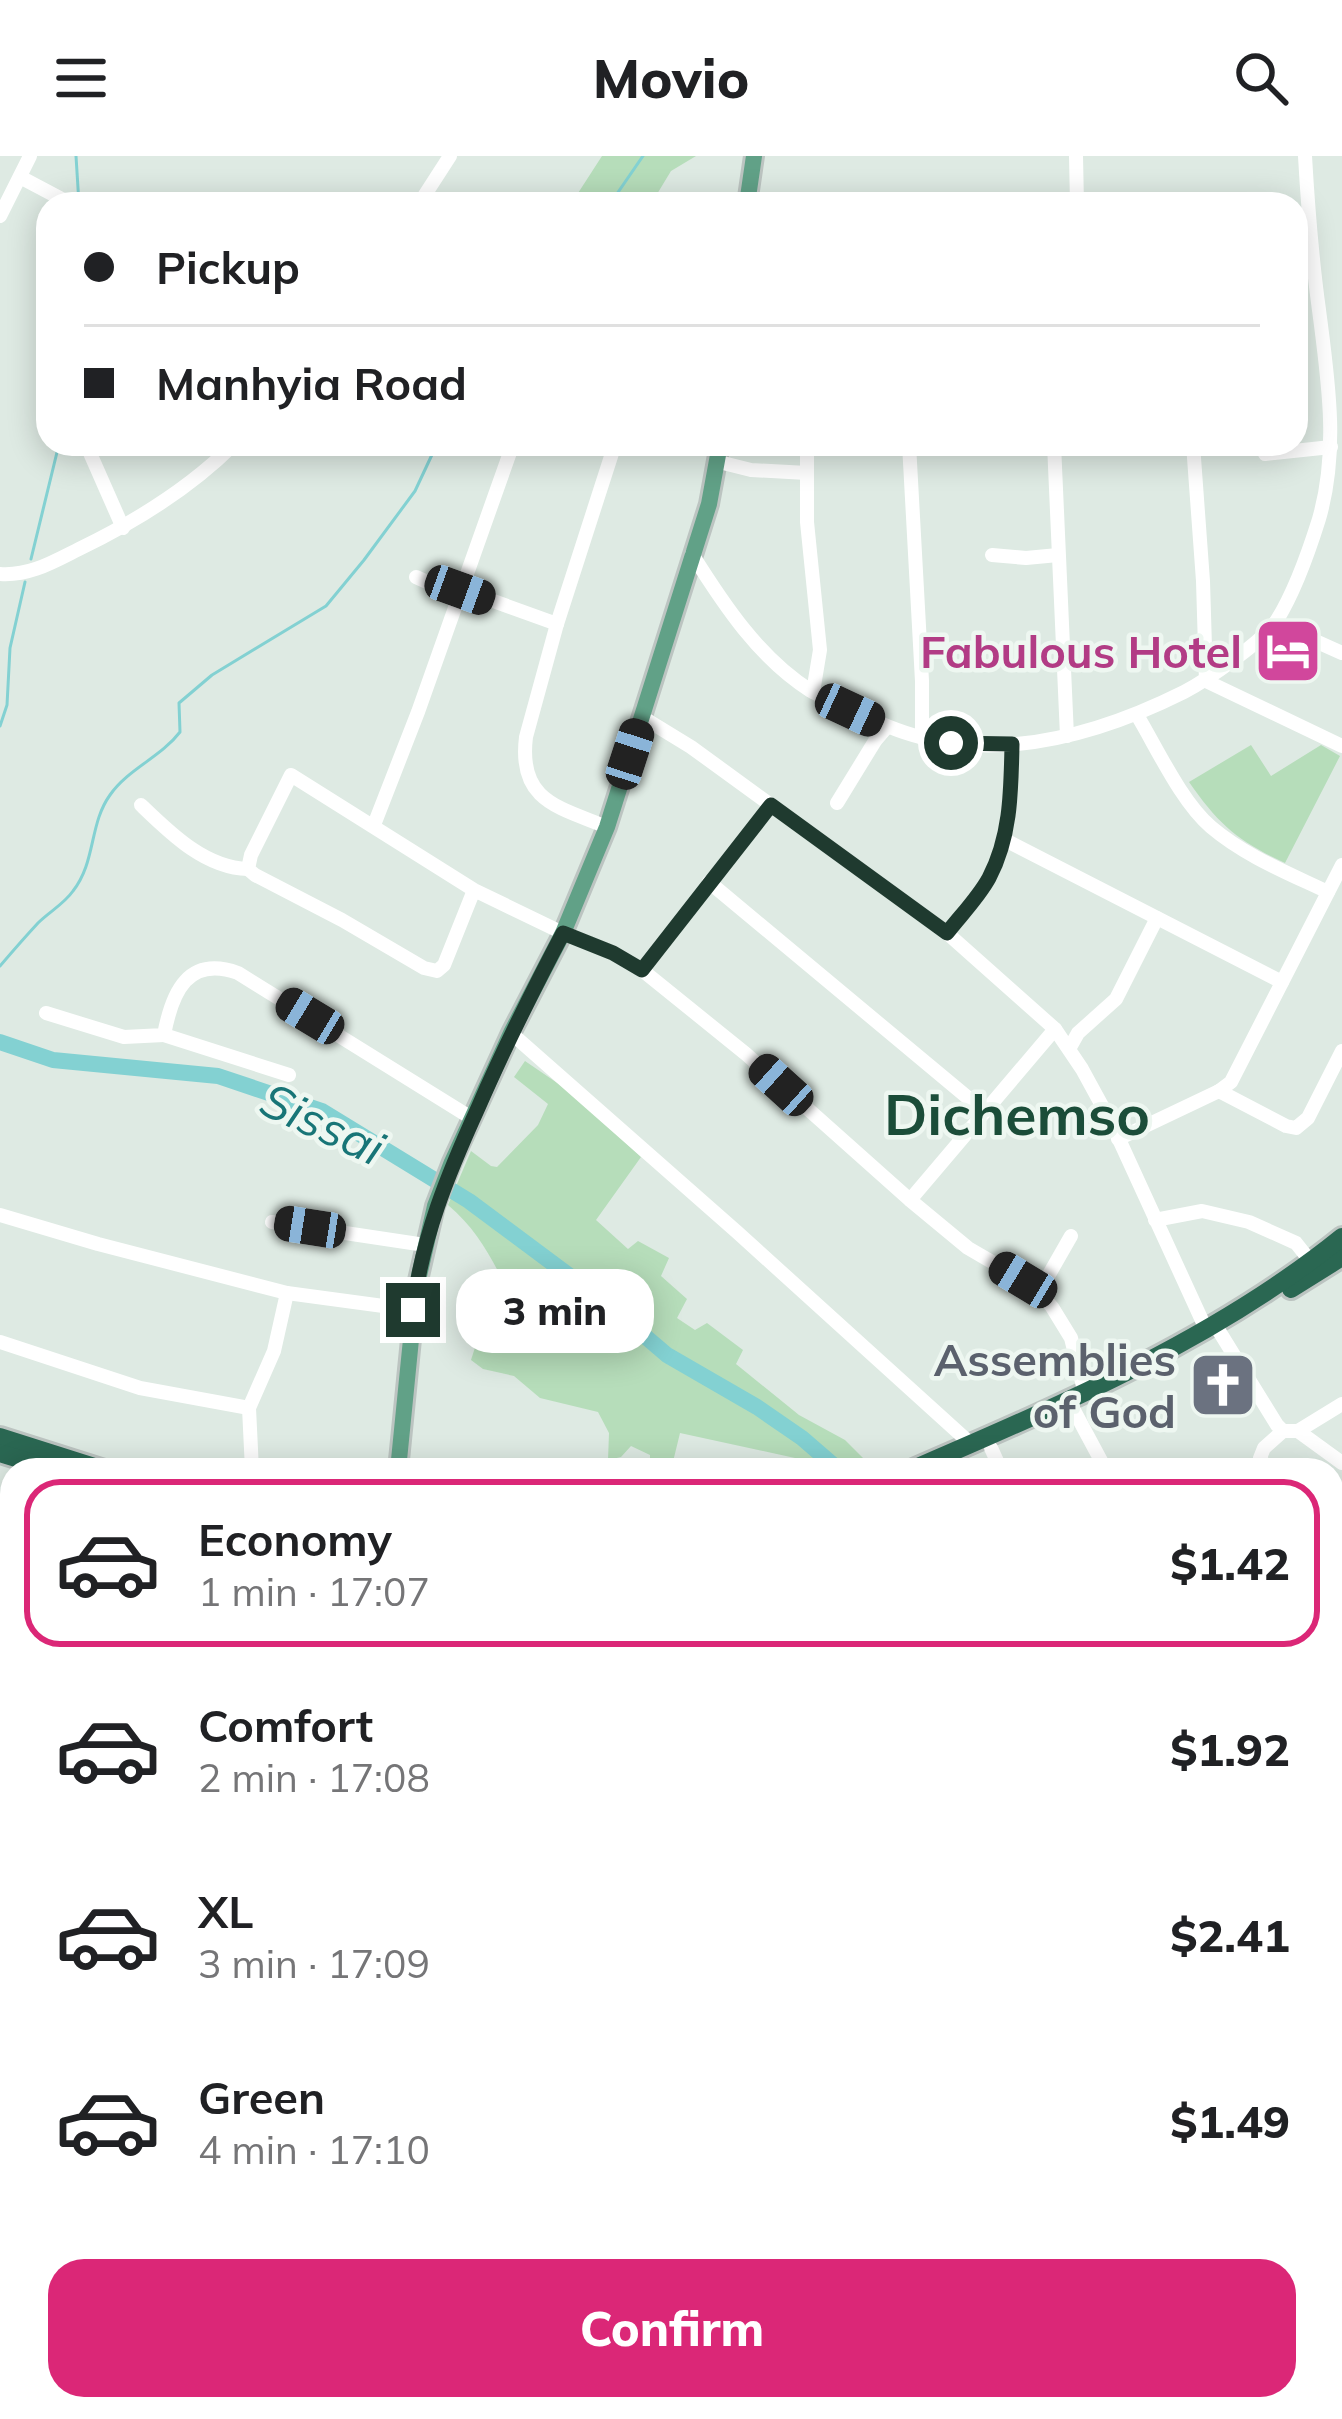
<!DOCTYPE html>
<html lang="en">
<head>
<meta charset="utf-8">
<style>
  :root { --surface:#fff; --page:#f2f2f2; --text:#202124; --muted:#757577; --line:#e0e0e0; --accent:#db2777 }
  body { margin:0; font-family:Mulish,sans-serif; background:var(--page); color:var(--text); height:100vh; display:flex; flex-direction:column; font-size:45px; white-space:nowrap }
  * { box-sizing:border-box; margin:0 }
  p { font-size:39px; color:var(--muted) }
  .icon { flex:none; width:66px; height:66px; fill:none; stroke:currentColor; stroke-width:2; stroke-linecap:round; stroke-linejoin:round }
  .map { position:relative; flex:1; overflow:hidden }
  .side { position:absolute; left:0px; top:1302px; width:1344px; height:963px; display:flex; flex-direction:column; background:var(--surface); border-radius:36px 36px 0 0; box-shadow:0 6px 30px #0003 }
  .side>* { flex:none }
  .banner { position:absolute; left:36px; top:36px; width:1272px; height:264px; border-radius:36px; box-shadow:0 6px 30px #0003; display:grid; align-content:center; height:264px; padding:0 48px; background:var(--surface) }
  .end { position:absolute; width:54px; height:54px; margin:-27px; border:15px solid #1f3a2f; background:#fff; box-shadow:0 0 0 6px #fff }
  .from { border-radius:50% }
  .bubble { position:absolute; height:84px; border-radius:36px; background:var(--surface); box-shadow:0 6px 30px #0003; font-size:39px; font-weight:800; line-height:84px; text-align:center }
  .car { position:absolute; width:36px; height:72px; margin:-36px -18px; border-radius:15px; box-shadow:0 0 9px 3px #0007; background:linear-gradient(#222 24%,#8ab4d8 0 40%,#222 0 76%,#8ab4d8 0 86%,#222 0) }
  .banner b { display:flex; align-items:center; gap:42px; height:114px; font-size:45px }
  .banner b+b { border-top:3px solid var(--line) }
  .banner i { width:30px; height:30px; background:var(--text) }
  ul { padding:21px 0 0; list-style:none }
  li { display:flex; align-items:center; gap:36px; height:168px; margin:0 24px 18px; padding:0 24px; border:6px solid transparent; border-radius:36px }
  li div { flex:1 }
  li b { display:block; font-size:45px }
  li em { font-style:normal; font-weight:800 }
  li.current { border-color:var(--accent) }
  li>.icon { width:108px; height:108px; stroke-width:1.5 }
  .primary-button { display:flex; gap:24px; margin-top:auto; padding:24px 48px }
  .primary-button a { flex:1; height:138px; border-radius:36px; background:var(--accent); color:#fff; font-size:48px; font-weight:800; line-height:138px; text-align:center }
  header { display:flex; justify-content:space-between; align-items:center; height:156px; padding:0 48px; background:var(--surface); font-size:54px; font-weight:800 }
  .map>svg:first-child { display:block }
  .built { fill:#ccdad2 }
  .green { fill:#b6ddba }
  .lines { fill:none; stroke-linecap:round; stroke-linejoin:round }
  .stream { stroke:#83d1d2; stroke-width:3 }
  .river { stroke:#83d1d2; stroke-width:16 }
  .major-casing { stroke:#bcc4c1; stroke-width:22 }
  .highway-casing { stroke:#bcc4c1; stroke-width:24 }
  .minor { stroke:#fff; stroke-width:14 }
  .major { stroke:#61a187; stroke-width:16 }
  .highway { stroke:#2a6752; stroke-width:18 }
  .route { stroke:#1f3a2f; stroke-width:15 }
  .labels { text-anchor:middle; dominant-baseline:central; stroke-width:9; stroke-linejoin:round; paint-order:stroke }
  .hotel-label { font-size:45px; font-weight:bold; fill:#b23c85; stroke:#eef7f1; text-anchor:end }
  .worship-label { font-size:45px; font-weight:bold; fill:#5b616d; stroke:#eef7f1; text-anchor:end }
  .water-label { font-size:48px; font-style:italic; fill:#187577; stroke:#eef7f1 }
  .district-label { font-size:57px; font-weight:bold; fill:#1b4d39; stroke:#eef7f1 }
</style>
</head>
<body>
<header><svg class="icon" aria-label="menu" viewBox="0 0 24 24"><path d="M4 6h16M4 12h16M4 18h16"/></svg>Movio<svg class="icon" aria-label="search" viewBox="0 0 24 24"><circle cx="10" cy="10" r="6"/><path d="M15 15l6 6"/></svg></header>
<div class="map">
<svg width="1342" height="2263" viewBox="0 0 1342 2263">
  <rect width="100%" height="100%" fill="#deeae3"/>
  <g class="built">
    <polygon points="0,2180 12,2189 12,2253 96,2253 109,2263 0,2263"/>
    <polygon points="438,2253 628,2253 641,2263 426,2263"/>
  </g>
  <g class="green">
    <polygon points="602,0 696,0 671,15 651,48 571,48"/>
    <path d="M 1251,589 L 1271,620 L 1321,589 L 1340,600 L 1285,707 C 1238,685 1219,669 1189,626 Z"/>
    <path d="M 525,905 L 569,935 L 641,1001 L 596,1064 L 628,1093 L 638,1085 L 669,1102 L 661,1120 L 687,1143 L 677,1162 L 695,1174 L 707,1167 L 743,1194 L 736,1208 L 799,1259 L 845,1284 L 875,1314 L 813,1314 L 795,1302 L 680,1277 L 671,1314 L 650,1314 L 650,1299 L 631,1290 L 621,1301 L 608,1304 L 609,1277 L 598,1256 L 540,1242 L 514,1220 L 483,1213 L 471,1204 L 485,1160 L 503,1125 C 488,1095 474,1071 448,1049 L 471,995 L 491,1010 L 497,1011 L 538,969 L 548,948 L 514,921 Z"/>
    <polygon points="0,1836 12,1842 12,2189 0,2180"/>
    <polygon points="220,2253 394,2253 405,2263 228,2263"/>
    <polygon points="1065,2253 1275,2253 1278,2263 1058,2263"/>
  </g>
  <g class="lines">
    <g class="stream">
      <polyline points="76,0 79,48"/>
      <polyline points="604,48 612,45 643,0"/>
      <polyline points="31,403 59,288"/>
      <polyline points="0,570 7,549 10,492 25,426"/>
      <path d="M 0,810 C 12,796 25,781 38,767 C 49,756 64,748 73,735 C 96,706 89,668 110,639 C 128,613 161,601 180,576 L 179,547 L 212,519 L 326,450 L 364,404 L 415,335 L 437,288"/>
      <polyline points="1196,2253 1199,2263"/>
    </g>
    <g class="river">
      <polyline points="0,886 53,904 218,920 322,955 469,1045 606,1147 667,1199 757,1251 802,1282 839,1314"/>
      <polyline points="1332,1618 1342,1618"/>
    </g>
    <g class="major-casing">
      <g id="major">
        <polyline points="747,48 754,0"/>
        <polyline points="398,1314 416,1133 435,1050 452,1006 511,877 563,777 607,671 709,348 720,288"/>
      </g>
    </g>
    <g class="highway-casing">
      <g id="highway">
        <polyline points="1291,1133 1342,1101"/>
        <polyline points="0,1281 104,1314"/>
        <polyline points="0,1297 55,1314"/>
        <path d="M 911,1314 C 1059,1250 1216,1183 1342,1081"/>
      </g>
    </g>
    <g class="minor">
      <polyline points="1076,0 1077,48"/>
      <polyline points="20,21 71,48"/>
      <polyline points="419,48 450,0"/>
      <polyline points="0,60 30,0"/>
      <polyline points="86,288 123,372"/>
      <polyline points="807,288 807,366 820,494 813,536"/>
      <polyline points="909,288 922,525 922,582"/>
      <polyline points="1054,288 1067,580"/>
      <polyline points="1193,288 1203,425 1206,525 1342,590"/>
      <polyline points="1265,298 1331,291"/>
      <polyline points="719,306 751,314 807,317"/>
      <path d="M 692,398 C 724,449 759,502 811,535 C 823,542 838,548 852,554 C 874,565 896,575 920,581 C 1009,604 1104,576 1184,536 C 1207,524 1264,485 1277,464 C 1295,435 1309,395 1319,363 C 1339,294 1328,224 1319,154 C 1312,103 1308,52 1305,0"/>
      <polyline points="992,399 1026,402 1058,399"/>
      <path d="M 0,418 C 30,420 53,406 79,393 C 135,366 189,333 234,288"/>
      <polyline points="416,421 458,440"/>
      <polyline points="460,433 557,468"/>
      <polyline points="1275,467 1342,497"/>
      <path d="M 1137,559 C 1158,594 1181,645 1211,671 C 1245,700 1288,717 1328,736"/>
      <polyline points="642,561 691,591 947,777 1055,873 1082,913 1112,968 1205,1171"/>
      <polyline points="837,647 875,585 887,571"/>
      <path d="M 141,649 C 170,677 205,712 248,713"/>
      <polyline points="374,669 418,556 513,288"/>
      <path d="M 607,671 C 558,651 518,645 526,581 L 557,468 L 615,288"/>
      <polyline points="1005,684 1282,826"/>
      <polyline points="709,726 985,956"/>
      <polyline points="474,734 444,809 437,815 424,812 342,764 255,719 248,713 251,699 291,619 474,734 563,777 613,797 642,814 746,898 910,1044 968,1092 1023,1124 1039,1136 1052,1151 1071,1182 1085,1238"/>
      <path d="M 947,777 C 961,760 978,742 989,722 C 1011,680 1011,635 1012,588"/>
      <polyline points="642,814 771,649"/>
      <path d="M 46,857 L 124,881 L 164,879 C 172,836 188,799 238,817 L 473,963"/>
      <polyline points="511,877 737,1076 971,1288"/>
      <polyline points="164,879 289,919"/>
      <polyline points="1069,893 1078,877 1116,843 1157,762"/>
      <polyline points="1219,935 1286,970 1296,972 1308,962 1342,895"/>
      <polyline points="1118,983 1219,935 1231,926 1342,709"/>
      <polyline points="910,1044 1055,873"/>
      <polyline points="0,1059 98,1088 287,1137 413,1154"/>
      <polyline points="1155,1064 1202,1055 1249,1066 1296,1087 1311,1106"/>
      <polyline points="272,1066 425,1089"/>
      <polyline points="1039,1136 1071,1080"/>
      <polyline points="1219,1175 1277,1269 1283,1275 1298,1275 1342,1307"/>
      <polyline points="0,1186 140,1232 249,1252"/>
      <polyline points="1069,1245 1106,1314"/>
      <polyline points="1298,1275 1342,1248"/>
      <polyline points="991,1292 1001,1314"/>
      <polyline points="252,1314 249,1252 274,1195 287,1137"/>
      <polyline points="1268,1314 1260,1302 1264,1292 1283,1275"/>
      <polyline points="1332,1437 1342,1439"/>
      <polyline points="1332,1501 1342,1504"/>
      <polyline points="1332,2131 1342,2139"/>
      <polyline points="1332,2148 1342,2156"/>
    </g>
    <use href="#major" class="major"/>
    <use href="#highway" class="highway"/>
  </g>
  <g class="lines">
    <path class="route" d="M 413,1154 C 422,1081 448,1018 478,952 C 504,892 533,834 563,777 L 613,797 L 642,814 L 771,649 L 947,777 C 961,759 978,742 989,722 C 1011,680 1011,635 1012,588 L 951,587"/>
  </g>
  <defs>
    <g id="hotel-square" transform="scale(3.45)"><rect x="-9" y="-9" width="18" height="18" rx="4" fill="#d1479c" stroke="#eef7f1"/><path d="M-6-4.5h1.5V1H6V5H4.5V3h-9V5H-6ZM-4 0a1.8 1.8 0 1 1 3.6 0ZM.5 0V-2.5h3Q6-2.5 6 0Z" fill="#fff"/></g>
    <g id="church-square" transform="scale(3.45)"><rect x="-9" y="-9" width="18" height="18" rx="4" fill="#6b7280" stroke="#eef7f1"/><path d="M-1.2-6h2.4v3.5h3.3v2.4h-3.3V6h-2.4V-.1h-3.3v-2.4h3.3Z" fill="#fff"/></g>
  </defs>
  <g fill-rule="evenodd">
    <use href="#hotel-square" x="1288" y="495"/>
    <use href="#church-square" x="1223" y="1229"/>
  </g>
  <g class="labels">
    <g class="hotel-label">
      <text x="1242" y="495">Fabulous Hotel</text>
    </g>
    <g class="worship-label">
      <text x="1176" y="1203">Assemblies<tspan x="1176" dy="52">of God</tspan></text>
    </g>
    <g class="water-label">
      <text transform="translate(323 967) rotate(25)">Sissai</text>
    </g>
    <g class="district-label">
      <text x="1017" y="957">Dichemso</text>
    </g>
  </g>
</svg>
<i class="end from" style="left:951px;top:587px"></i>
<i class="end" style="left:413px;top:1154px"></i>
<div class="bubble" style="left:456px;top:1113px;width:198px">3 min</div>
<i class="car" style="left:460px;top:434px;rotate:110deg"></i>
<i class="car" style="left:850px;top:554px;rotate:115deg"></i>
<i class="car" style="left:630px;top:598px;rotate:18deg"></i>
<i class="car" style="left:310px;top:860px;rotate:301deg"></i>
<i class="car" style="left:781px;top:929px;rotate:312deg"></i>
<i class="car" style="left:310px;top:1071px;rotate:279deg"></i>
<i class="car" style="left:1023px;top:1124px;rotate:301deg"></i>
<div class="banner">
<b><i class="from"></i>Pickup</b>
<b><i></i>Manhyia Road</b>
</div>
<section class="side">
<ul>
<li class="current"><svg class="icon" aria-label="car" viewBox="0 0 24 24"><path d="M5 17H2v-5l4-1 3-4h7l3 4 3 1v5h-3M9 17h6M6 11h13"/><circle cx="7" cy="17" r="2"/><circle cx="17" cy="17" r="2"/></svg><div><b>Economy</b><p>1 min · 17:07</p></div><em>$1.42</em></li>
<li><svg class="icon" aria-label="car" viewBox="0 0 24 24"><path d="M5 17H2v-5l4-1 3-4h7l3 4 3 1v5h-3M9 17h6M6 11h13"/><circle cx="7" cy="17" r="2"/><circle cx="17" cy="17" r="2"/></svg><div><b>Comfort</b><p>2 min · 17:08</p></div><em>$1.92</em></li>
<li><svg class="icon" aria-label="car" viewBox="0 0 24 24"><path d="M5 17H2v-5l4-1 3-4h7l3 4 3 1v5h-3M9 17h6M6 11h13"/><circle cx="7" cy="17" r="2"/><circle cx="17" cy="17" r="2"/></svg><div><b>XL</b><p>3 min · 17:09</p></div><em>$2.41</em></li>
<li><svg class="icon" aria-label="car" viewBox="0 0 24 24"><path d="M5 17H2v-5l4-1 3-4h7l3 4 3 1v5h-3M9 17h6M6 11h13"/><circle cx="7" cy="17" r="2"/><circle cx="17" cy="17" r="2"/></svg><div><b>Green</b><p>4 min · 17:10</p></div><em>$1.49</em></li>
</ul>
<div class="primary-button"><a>Confirm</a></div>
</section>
</div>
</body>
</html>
